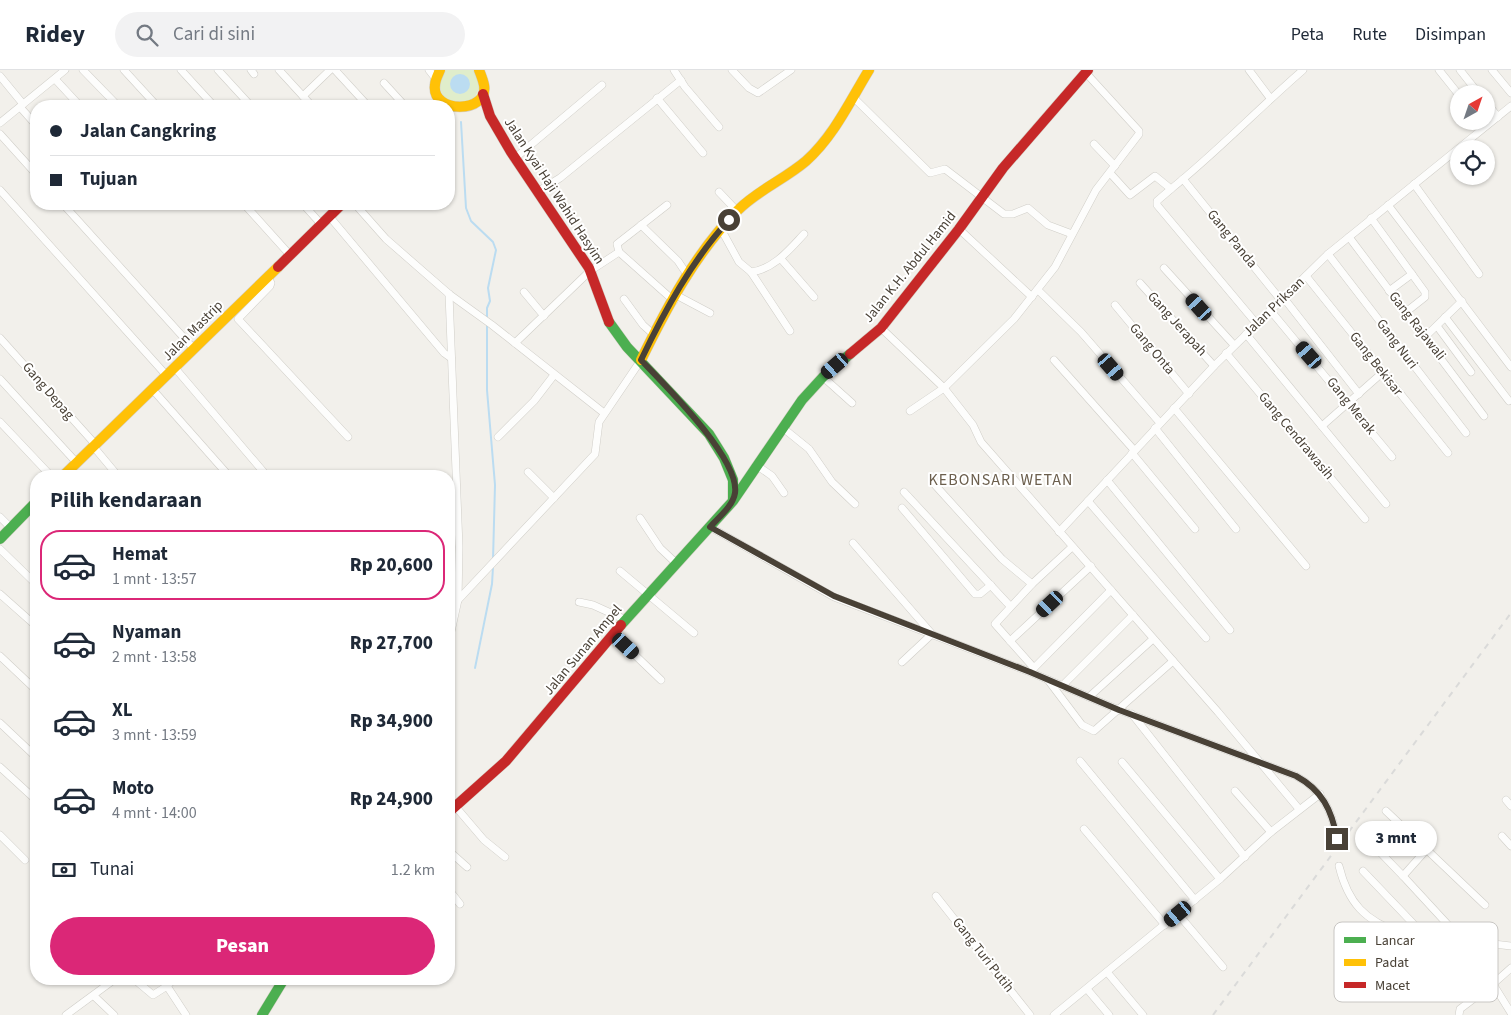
<!DOCTYPE html>
<html lang="id">
<head>
<meta charset="utf-8">
<style>
  :root { --surface:#fff; --page:#f2f2f3; --text:#1f2937; --muted:#747a83; --line:#e0e1e3; --accent:#db2777 }
  body { margin:0; font-family:"Source Sans 3",sans-serif; background:var(--page); color:var(--text); height:100vh; display:flex; flex-direction:column; font-size:19px; white-space:nowrap }
  * { box-sizing:border-box; margin:0 }
  p { font-size:16px; color:var(--muted) }
  .icon { flex:none; width:28px; height:28px; fill:none; stroke:currentColor; stroke-width:2; stroke-linecap:round; stroke-linejoin:round }
  .map { position:relative; flex:1; overflow:hidden }
  .sheet { position:absolute; left:30px; top:400px; width:425px; height:515px; display:flex; flex-direction:column; background:var(--surface); border-radius:20px; box-shadow:0 1px 4px #0004 }
  .sheet>* { flex:none }
  .guide { position:absolute; left:30px; top:30px; width:425px; height:110px; border-radius:20px; box-shadow:0 1px 4px #0004; display:grid; align-content:center; height:110px; padding:0 20px; background:var(--surface) }
  .needle { width:32px; rotate:40deg }
  .fabs { position:absolute; left:1450px; top:15px; display:grid; gap:10px }
  .fabs a { display:grid; place-items:center; width:45px; height:45px; border-radius:50%; background:var(--surface); box-shadow:0 1px 4px #0004; font-size:25px }
  .end { position:absolute; width:22px; height:22px; margin:-11px; border:6px solid #494136; background:#fff; box-shadow:0 0 0 2px #fff }
  .from { border-radius:50% }
  .bubble { position:absolute; height:35px; border-radius:18px; background:var(--surface); box-shadow:0 1px 4px #0004; font-size:16px; font-weight:800; line-height:35px; text-align:center }
  .car { position:absolute; width:15px; height:30px; margin:-15px -8px; border-radius:6px; box-shadow:0 0 4px 1px #0007; background:linear-gradient(#222 24%,#8ab4d8 0 40%,#222 0 76%,#8ab4d8 0 86%,#222 0) }
  .guide b { display:flex; align-items:center; gap:18px; height:48px; font-size:19px }
  .guide b+b { border-top:1px solid var(--line) }
  .guide i { width:12px; height:12px; background:var(--text) }
  ul { padding:0; list-style:none }
  li { display:flex; align-items:center; gap:15px; height:70px; margin:0 10px 8px; padding:0 10px; border:2px solid transparent; border-radius:20px }
  li div { flex:1 }
  li b { display:block; font-size:19px }
  li em { font-style:normal; font-weight:800 }
  li.current { border-color:var(--accent) }
  li>.icon { width:45px; height:45px; stroke-width:1.5 }
  h2 { padding:0 20px; font-size:22px; line-height:60px }
  .pay { display:flex; align-items:center; gap:12px; height:55px; padding:0 20px; font-size:19px }
  .pay p { margin-inline-start:auto }
  .primary-button { display:flex; gap:10px; margin-top:auto; padding:10px 20px }
  .primary-button a { flex:1; height:58px; border-radius:30px; background:var(--accent); color:#fff; font-size:20px; font-weight:800; line-height:58px; text-align:center }
  header { display:flex; align-items:center; gap:30px; box-sizing:border-box; height:70px; padding:0 25px; background:var(--surface); border-bottom:1px solid var(--line) }
  header strong { font-size:24px }
  nav { display:flex; gap:28px; margin-inline-start:auto; font-size:18px }
  .search { width:350px; height:45px; background:var(--page); display:flex; align-items:center; gap:12px; box-sizing:border-box; padding:0 18px; border-radius:28px; color:var(--muted); font-size:19px }
  .map>svg:first-child { display:block }
  .green { fill:#e0edcb }
  .water { fill:#bbdcf1 }
  .lines { fill:none; stroke-linecap:round; stroke-linejoin:round }
  .stream { stroke:#bbdcf1; stroke-width:2 }
  .street-casing { stroke:#d0cec8; stroke-width:8 }
  .fast-casing { stroke:#d2cdc2; stroke-width:11 }
  .slow-casing { stroke:#d2cdc2; stroke-width:11 }
  .jam-casing { stroke:#d2cdc2; stroke-width:11 }
  .street { stroke:#fdfdfc; stroke-width:7 }
  .fast { stroke:#4caf50; stroke-width:10 }
  .slow { stroke:#ffc107; stroke-width:10 }
  .jam { stroke:#c62828; stroke-width:10 }
  .rail { stroke:#dadad9; stroke-width:2; stroke-dasharray:6 6; stroke-linecap:butt }
  .route { stroke:#494136; stroke-width:6 }
  .labels { text-anchor:middle; dominant-baseline:central; stroke-width:4; stroke-linejoin:round; paint-order:stroke }
  .street-label { font-size:14px; fill:#494136; stroke:#fff }
  .quarter-label { font-size:16px; letter-spacing:1px; fill:#6c5f4d; stroke:#fff }
  .key { fill:#fff; stroke:#c8c6c3; stroke-width:1 }
  .key-label { font-size:14px; fill:#494136 }
</style>
</head>
<body>
<header>
<strong>Ridey</strong>
<div class="search"><svg class="icon" aria-label="search" viewBox="0 0 24 24"><circle cx="10" cy="10" r="6"/><path d="M15 15l6 6"/></svg>Cari di sini</div>
<nav><a>Peta</a><a>Rute</a><a>Disimpan</a></nav>
</header>
<div class="map">
<svg width="1511" height="945" viewBox="0 0 1511 945">
  <rect width="100%" height="100%" fill="#f2f0eb"/>
  <path class="green" d="M 446,0 L 473,0 L 476,3 L 480,17 L 474,29 L 462,35 L 445,29 C 438,18 438,10 446,0 Z"/>
  <circle class="water" cx="460" cy="14" r="10"/>
  <g class="lines">
    <g class="stream">
      <polyline points="461,52 466,138 471,151 493,172 496,180 488,218 490,231 487,238 487,248"/>
      <polyline points="487,255 487,320 495,415 493,490"/>
      <polyline points="475,598 492,514 493,497"/>
    </g>
    <g class="street-casing">
      <g id="street">
        <polyline points="83,0 118,36"/>
        <polyline points="124,0 157,36"/>
        <polyline points="181,0 214,36"/>
        <polyline points="218,0 251,36"/>
        <polyline points="251,0 254,4"/>
        <polyline points="279,0 312,36"/>
        <polyline points="335,0 368,36"/>
        <polyline points="429,0 436,9"/>
        <polyline points="674,0 685,17 719,57"/>
        <polyline points="732,0 749,18 758,23 791,0"/>
        <polyline points="1249,0 1270,28"/>
        <polyline points="1439,0 1459,25"/>
        <polyline points="1460,0 1479,24"/>
        <polyline points="1492,0 1511,23"/>
        <polyline points="0,6 23,34"/>
        <polyline points="55,9 80,36"/>
        <polyline points="384,13 405,36"/>
        <polyline points="303,26 330,0"/>
        <polyline points="657,28 703,83"/>
        <polyline points="854,28 930,103 945,99 1004,144 1013,144 1028,138 1048,155 1072,164"/>
        <polyline points="1486,32 1498,47"/>
        <polyline points="20,37 36,55"/>
        <polyline points="0,53 65,0"/>
        <polyline points="0,64 36,104"/>
        <polyline points="1094,74 1115,96"/>
        <polyline points="514,89 602,15"/>
        <path d="M 1110,103 L 1130,125 L 1155,106 L 1171,119 C 1217,82 1258,39 1303,0"/>
        <polyline points="1183,109 1280,229"/>
        <polyline points="1414,114 1479,204"/>
        <polyline points="1171,119 1157,131 1157,135 1256,253"/>
        <polyline points="0,120 167,306"/>
        <polyline points="537,122 560,108 681,10"/>
        <polyline points="719,122 737,141"/>
        <polyline points="63,134 194,279"/>
        <polyline points="244,134 290,185"/>
        <polyline points="303,134 321,154"/>
        <polyline points="355,134 386,169 449,224 492,255 604,343"/>
        <polyline points="1388,135 1511,297"/>
        <polyline points="329,146 444,283 451,288"/>
        <polyline points="1371,148 1425,222 1425,227 1406,242"/>
        <polyline points="641,155 678,191 688,206"/>
        <path d="M 721,159 L 739,192 L 751,202 C 774,199 789,180 804,164"/>
        <polyline points="959,159 1032,227"/>
        <polyline points="1349,167 1484,346"/>
        <polyline points="619,182 617,174 667,135"/>
        <polyline points="1328,184 1466,363"/>
        <polyline points="781,189 814,227"/>
        <polyline points="1164,198 1234,275"/>
        <polyline points="751,202 790,261"/>
        <polyline points="1306,206 1448,383"/>
        <polyline points="267,207 271,213 270,216 238,249 348,367"/>
        <polyline points="1140,213 1214,296"/>
        <polyline points="1038,220 1081,262 1160,353"/>
        <polyline points="1389,221 1412,204"/>
        <polyline points="524,222 544,246"/>
        <polyline points="449,224 459,477 458,530"/>
        <polyline points="676,225 710,243"/>
        <polyline points="1283,227 1359,324"/>
        <polyline points="624,229 643,255 653,264"/>
        <polyline points="1115,235 1189,324"/>
        <polyline points="1270,240 1392,387"/>
        <polyline points="1445,247 1509,331"/>
        <polyline points="1437,256 1471,302"/>
        <polyline points="881,258 944,318 973,355 981,372 1218,642 1299,739"/>
        <polyline points="1246,264 1386,434"/>
        <polyline points="1426,266 1462,231"/>
        <polyline points="0,268 95,374"/>
        <polyline points="515,273 590,201 619,182 674,231"/>
        <polyline points="1226,283 1365,449"/>
        <polyline points="1054,290 1134,380"/>
        <polyline points="175,298 267,406"/>
        <polyline points="823,307 852,333"/>
        <polyline points="0,309 76,392"/>
        <polyline points="153,320 229,406"/>
        <polyline points="1174,338 1306,496"/>
        <polyline points="910,341 944,318 1014,249 1055,197 1096,120 1139,64 1139,61 1086,3"/>
        <polyline points="0,352 51,406"/>
        <polyline points="1322,356 1382,303"/>
        <polyline points="783,358 809,379 832,412 855,434"/>
        <polyline points="1155,358 1236,459"/>
        <polyline points="498,367 534,331 554,305"/>
        <polyline points="93,376 118,406"/>
        <polyline points="1132,383 1195,459"/>
        <polyline points="759,397 772,406 784,423"/>
        <polyline points="528,402 554,428"/>
        <polyline points="1107,410 1230,560"/>
        <polyline points="935,415 1002,489 1032,514"/>
        <polyline points="904,422 1010,536"/>
        <polyline points="1088,431 1206,568"/>
        <polyline points="902,438 975,524 980,524 991,515"/>
        <polyline points="0,447 11,458"/>
        <polyline points="640,448 660,478 677,494"/>
        <path d="M 710,457 L 834,527 L 1030,602 L 1119,640 L 1296,706 C 1322,720 1332,740 1337,769"/>
        <polyline points="1059,462 1214,296 1328,184 1511,36"/>
        <polyline points="853,473 932,564 902,592"/>
        <polyline points="0,479 36,514"/>
        <polyline points="620,501 694,563"/>
        <polyline points="0,524 36,556"/>
        <polyline points="579,532 593,535 626,550"/>
        <polyline points="613,564 661,610"/>
        <polyline points="449,571 458,530 595,384 599,352 641,290"/>
        <polyline points="1010,571 1091,496"/>
        <polyline points="0,586 36,620"/>
        <polyline points="1034,598 995,554 1032,514 1072,477"/>
        <polyline points="1032,600 1111,520"/>
        <polyline points="1048,610 1082,655 1094,661 1173,591"/>
        <polyline points="1062,616 1133,545"/>
        <polyline points="1089,627 1153,569"/>
        <polyline points="1132,644 1245,787"/>
        <polyline points="0,653 36,687"/>
        <polyline points="1080,691 1195,830"/>
        <polyline points="1122,692 1220,809"/>
        <polyline points="0,697 36,730"/>
        <polyline points="1235,721 1271,762"/>
        <polyline points="1506,730 1511,736"/>
        <polyline points="455,736 484,770 505,787"/>
        <polyline points="1386,741 1485,835"/>
        <polyline points="1084,759 1165,855"/>
        <polyline points="0,765 25,790"/>
        <polyline points="1502,766 1511,776"/>
        <polyline points="1377,779 1403,806"/>
        <polyline points="1427,779 1403,806 1462,870"/>
        <polyline points="449,781 467,797"/>
        <path d="M 1339,796 C 1348,833 1365,851 1401,863 L 1511,876"/>
        <polyline points="1363,801 1425,866"/>
        <polyline points="449,820 460,834"/>
        <polyline points="936,826 1030,945"/>
        <polyline points="1178,844 1223,897"/>
        <polyline points="1470,885 1493,914 1511,898"/>
        <polyline points="1107,902 1143,945"/>
        <polyline points="134,909 153,925 167,916 162,909"/>
        <polyline points="174,909 167,916 186,945"/>
        <polyline points="1087,919 1109,945"/>
        <polyline points="94,926 114,945"/>
        <polyline points="66,945 115,909"/>
        <polyline points="1054,945 1220,809 1271,762 1320,724"/>
        <polyline points="1459,945 1460,939 1493,914 1511,943"/>
      </g>
    </g>
    <g class="fast-casing">
      <g id="fast">
        <polyline points="609,252 627,277 709,364 724,388 733,410 733,430"/>
        <polyline points="0,469 36,432"/>
        <polyline points="621,555 733,431 802,330 823,307 850,284"/>
        <polyline points="262,945 284,909"/>
      </g>
    </g>
    <g class="slow-casing">
      <g id="slow">
        <path d="M 440,0 C 438,5 435,10 435,15 C 431,44 489,44 484,15 C 483,10 481,5 479,0"/>
        <path d="M 641,290 C 667,237 696,182 738,140 C 758,120 785,109 806,91 C 834,66 850,31 869,0"/>
        <polyline points="63,406 278,197"/>
      </g>
    </g>
    <g class="jam-casing">
      <g id="jam">
        <polyline points="483,24 490,46 511,82 589,198 609,252"/>
        <polyline points="278,197 342,134"/>
        <polyline points="850,284 881,258 959,159 1003,98 1088,0"/>
        <polyline points="449,742 506,691 621,555"/>
      </g>
    </g>
    <use href="#street" class="street"/>
    <use href="#fast" class="fast"/>
    <use href="#slow" class="slow"/>
    <use href="#jam" class="jam"/>
    <polyline class="rail" points="1213,945 1511,543"/>
  </g>
  <g class="lines">
    <path class="route" d="M 729,150 C 692,190 664,242 641,290 C 664,314 740,389 735,423 C 733,436 719,447 710,457 L 834,526 L 1030,602 L 1119,640 L 1296,706 C 1322,720 1332,740 1337,769"/>
  </g>
  <g class="labels">
    <g class="street-label">
      <text transform="translate(554 121) rotate(57)">Jalan Kyai Haji Wahid Hasyim</text>
      <text transform="translate(1232 169) rotate(51)">Gang Panda</text>
      <text transform="translate(910 197) rotate(-51)">Jalan K.H. Abdul Hamid</text>
      <text transform="translate(1274 237) rotate(-44)">Jalan Priksan</text>
      <text transform="translate(1177 254) rotate(48)">Gang Jerapah</text>
      <text transform="translate(1417 256) rotate(52)">Gang Rajawali</text>
      <text transform="translate(193 261) rotate(-45)">Jalan Mastrip</text>
      <text transform="translate(1397 274) rotate(53)">Gang Nuri</text>
      <text transform="translate(1152 279) rotate(50)">Gang Onta</text>
      <text transform="translate(1376 294) rotate(52)">Gang Bekisar</text>
      <text transform="translate(48 321) rotate(49)">Gang Depag</text>
      <text transform="translate(1351 336) rotate(51)">Gang Merak</text>
      <text transform="translate(1296 366) rotate(50)">Gang Cendrawasih</text>
      <text transform="translate(583 580) rotate(-50)">Jalan Sunan Ampel</text>
      <text transform="translate(983 885) rotate(52)">Gang Turi Putih</text>
    </g>
    <g class="quarter-label">
      <text x="1001" y="410">KEBONSARI WETAN</text>
    </g>
  </g>
  <rect x="1334" y="852" width="164" height="80" rx="8" class="key"/>
  <rect x="1344" y="867" width="22" height="6" fill="#4caf50"/>
  <rect x="1344" y="889" width="22" height="7" fill="#ffc107"/>
  <rect x="1344" y="912" width="22" height="6" fill="#c62828"/>
  <g class="key-label">
    <text x="1375" y="875">Lancar</text>
    <text x="1375" y="897">Padat</text>
    <text x="1375" y="920">Macet</text>
  </g>
</svg>
<div class="fabs">
<a><svg class="needle" viewBox="-14 -14 28 28"><path d="M0-13l5 13h-10z" fill="#e53935"/><path d="M0 13l5-13h-10z" fill="#747a83"/></svg></a>
<a><svg class="icon" aria-label="locate" viewBox="0 0 24 24"><circle cx="12" cy="12" r="6"/><path d="M12 2v4M12 18v4M2 12h4M18 12h4"/></svg></a>
</div>
<i class="end from" style="left:729px;top:150px"></i>
<i class="end" style="left:1337px;top:769px"></i>
<div class="bubble" style="left:1355px;top:751px;width:82px">3 mnt</div>
<i class="car" style="left:1199px;top:237px;rotate:318deg"></i>
<i class="car" style="left:1309px;top:285px;rotate:319deg"></i>
<i class="car" style="left:835px;top:296px;rotate:229deg"></i>
<i class="car" style="left:1111px;top:297px;rotate:139deg"></i>
<i class="car" style="left:1050px;top:534px;rotate:227deg"></i>
<i class="car" style="left:626px;top:576px;rotate:133deg"></i>
<i class="car" style="left:1178px;top:844px;rotate:230deg"></i>
<div class="guide">
<b><i class="from"></i>Jalan Cangkring</b>
<b><i></i>Tujuan</b>
</div>
<section class="sheet">
<h2>Pilih kendaraan</h2>
<ul>
<li class="current"><svg class="icon" aria-label="car" viewBox="0 0 24 24"><path d="M5 17H2v-5l4-1 3-4h7l3 4 3 1v5h-3M9 17h6M6 11h13"/><circle cx="7" cy="17" r="2"/><circle cx="17" cy="17" r="2"/></svg><div><b>Hemat</b><p>1 mnt · 13:57</p></div><em>Rp 20,600</em></li>
<li><svg class="icon" aria-label="car" viewBox="0 0 24 24"><path d="M5 17H2v-5l4-1 3-4h7l3 4 3 1v5h-3M9 17h6M6 11h13"/><circle cx="7" cy="17" r="2"/><circle cx="17" cy="17" r="2"/></svg><div><b>Nyaman</b><p>2 mnt · 13:58</p></div><em>Rp 27,700</em></li>
<li><svg class="icon" aria-label="car" viewBox="0 0 24 24"><path d="M5 17H2v-5l4-1 3-4h7l3 4 3 1v5h-3M9 17h6M6 11h13"/><circle cx="7" cy="17" r="2"/><circle cx="17" cy="17" r="2"/></svg><div><b>XL</b><p>3 mnt · 13:59</p></div><em>Rp 34,900</em></li>
<li><svg class="icon" aria-label="car" viewBox="0 0 24 24"><path d="M5 17H2v-5l4-1 3-4h7l3 4 3 1v5h-3M9 17h6M6 11h13"/><circle cx="7" cy="17" r="2"/><circle cx="17" cy="17" r="2"/></svg><div><b>Moto</b><p>4 mnt · 14:00</p></div><em>Rp 24,900</em></li>
</ul>
<div class="pay"><svg class="icon" aria-label="cash" viewBox="0 0 24 24"><path d="M3 7h18v10H3z"/><circle cx="12" cy="12" r="2"/></svg>Tunai<p>1.2 km</p></div>
<div class="primary-button"><a>Pesan</a></div>
</section>
</div>
</body>
</html>
